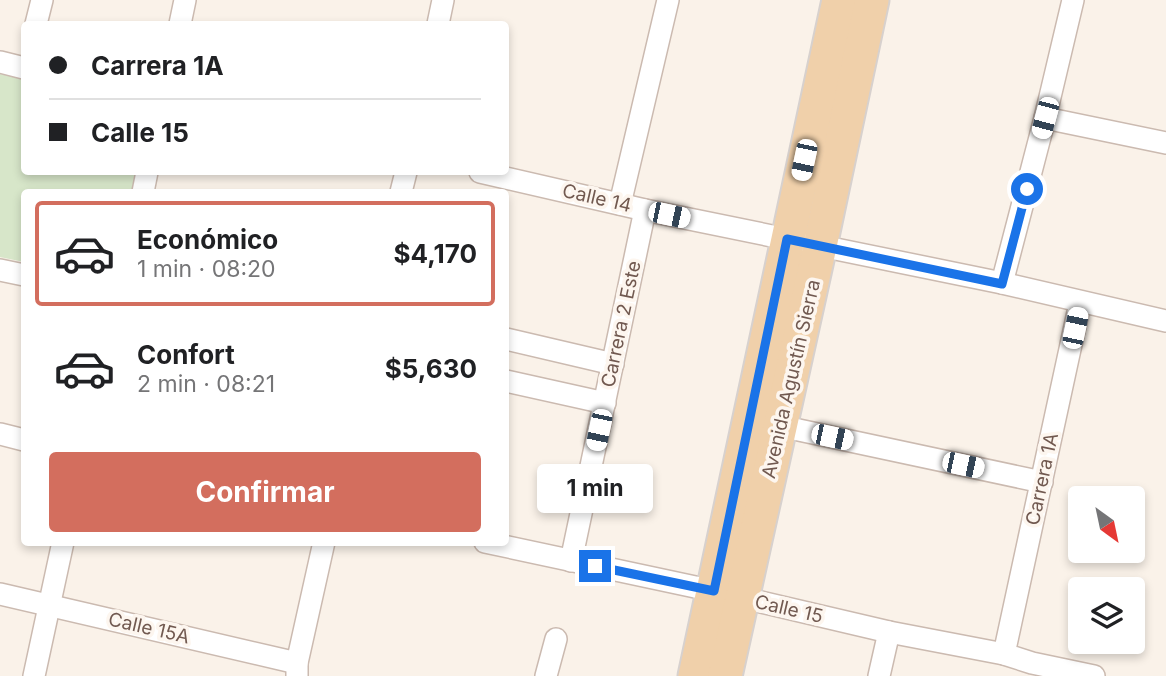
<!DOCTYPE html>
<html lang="es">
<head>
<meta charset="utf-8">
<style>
  :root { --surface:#fff; --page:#f6f6f6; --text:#202124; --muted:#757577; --line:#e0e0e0; --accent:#d36e5e }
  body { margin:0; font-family:Inter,sans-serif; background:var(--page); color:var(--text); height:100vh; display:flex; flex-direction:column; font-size:26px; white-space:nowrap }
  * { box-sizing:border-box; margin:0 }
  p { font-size:23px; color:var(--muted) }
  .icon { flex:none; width:38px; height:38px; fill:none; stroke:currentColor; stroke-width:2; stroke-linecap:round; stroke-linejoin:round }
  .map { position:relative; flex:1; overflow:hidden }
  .panel { position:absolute; left:21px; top:189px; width:488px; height:357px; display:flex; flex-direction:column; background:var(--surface); border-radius:7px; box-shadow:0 4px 10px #0003 }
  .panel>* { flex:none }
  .top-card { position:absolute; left:21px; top:21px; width:488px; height:154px; border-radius:7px; box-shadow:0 4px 10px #0003; display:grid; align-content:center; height:154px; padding:0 28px; background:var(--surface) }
  .needle { width:46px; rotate:147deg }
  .tools { position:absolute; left:1068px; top:486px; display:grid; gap:14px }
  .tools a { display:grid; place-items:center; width:77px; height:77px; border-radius:7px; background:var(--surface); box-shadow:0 4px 10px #0003; font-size:35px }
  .end { position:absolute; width:32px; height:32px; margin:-16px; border:9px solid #1a73e8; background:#fff; box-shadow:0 0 0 4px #fff }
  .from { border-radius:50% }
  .bubble { position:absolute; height:49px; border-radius:7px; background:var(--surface); box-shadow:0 4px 10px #0003; font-size:23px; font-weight:700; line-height:49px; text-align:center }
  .car { position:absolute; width:21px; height:42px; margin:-21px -10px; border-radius:9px; box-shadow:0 0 5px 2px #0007; background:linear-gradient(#fff 24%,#345 0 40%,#fff 0 76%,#345 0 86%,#fff 0) }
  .top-card b { display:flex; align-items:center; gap:24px; height:66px; font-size:26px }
  .top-card b+b { border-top:2px solid var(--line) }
  .top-card i { width:18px; height:18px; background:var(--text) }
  ul { padding:12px 0 0; list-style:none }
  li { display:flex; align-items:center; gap:21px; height:105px; margin:0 14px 10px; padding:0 14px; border:4px solid transparent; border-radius:7px }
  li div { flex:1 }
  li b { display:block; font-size:26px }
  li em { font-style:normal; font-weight:700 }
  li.on { border-color:var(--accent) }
  li>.icon { width:63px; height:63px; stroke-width:1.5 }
  .button { display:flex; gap:14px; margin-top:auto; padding:14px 28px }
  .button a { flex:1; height:80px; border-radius:7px; background:var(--accent); color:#fff; font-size:28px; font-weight:700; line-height:80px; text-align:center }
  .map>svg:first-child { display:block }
  .park { fill:#d7e6c9 }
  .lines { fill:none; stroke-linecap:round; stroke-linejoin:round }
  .street-casing { stroke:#cbbab0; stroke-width:24 }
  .primary-casing { stroke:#d7d1ce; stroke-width:37 }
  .street { stroke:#fff; stroke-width:21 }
  .primary { stroke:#f0d0aa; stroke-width:33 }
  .route { stroke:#1a73e8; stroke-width:9 }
  .labels { text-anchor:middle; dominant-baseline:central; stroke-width:7; stroke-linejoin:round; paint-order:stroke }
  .street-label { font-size:19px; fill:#715950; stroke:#fdf6ef }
</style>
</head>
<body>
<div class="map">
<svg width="1166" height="676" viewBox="0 0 1166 676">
  <rect width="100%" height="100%" fill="#faf2e9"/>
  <polygon class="park" points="0,74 24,79 24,172 137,172 132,192 24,192 24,262 0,257"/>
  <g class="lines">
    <g class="street-casing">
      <g id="street">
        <polyline points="36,24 42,0"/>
        <polyline points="180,24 185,0"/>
        <polyline points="438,24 443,0"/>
        <polyline points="0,62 24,68"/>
        <polyline points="1045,118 1166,143"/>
        <polyline points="480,172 645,210 1002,283 1166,321"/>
        <polyline points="143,192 147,172"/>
        <polyline points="401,192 406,172"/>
        <polyline points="620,204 668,0"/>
        <polyline points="0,270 24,275"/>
        <polyline points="1002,283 1045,118 1073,0"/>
        <polyline points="506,339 613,364"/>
        <polyline points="506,381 605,403"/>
        <polyline points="780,426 1042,482"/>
        <polyline points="0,434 24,440"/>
        <polyline points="485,542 714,591 889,632 1004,654 1032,663 1094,676"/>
        <polyline points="571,561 645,210"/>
        <polyline points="0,594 297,663"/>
        <polyline points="1004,654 1080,303"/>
        <polyline points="34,676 63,542"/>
        <polyline points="297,676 297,663 324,542"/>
        <polyline points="546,676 556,639"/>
        <polyline points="879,676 889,632"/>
      </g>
    </g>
    <g class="primary-casing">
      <g id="primary">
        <polyline points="695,676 839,0"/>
        <polyline points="725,676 820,246 872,0"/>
      </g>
    </g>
    <use href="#street" class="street"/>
    <use href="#primary" class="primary"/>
  </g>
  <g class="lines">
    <polyline class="route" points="595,566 714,591 787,239 1002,284 1027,189"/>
  </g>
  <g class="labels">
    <g class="street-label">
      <text transform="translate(597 198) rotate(13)">Calle 14</text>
      <text transform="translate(621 324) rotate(-78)">Carrera 2 Este</text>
      <text transform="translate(791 379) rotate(-77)">Avenida Agustín Sierra</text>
      <text transform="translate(1042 479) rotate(-78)">Carrera 1A</text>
      <text transform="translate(789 609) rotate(13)">Calle 15</text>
      <text transform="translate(149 628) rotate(13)">Calle 15A</text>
    </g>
  </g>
</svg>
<div class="tools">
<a><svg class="needle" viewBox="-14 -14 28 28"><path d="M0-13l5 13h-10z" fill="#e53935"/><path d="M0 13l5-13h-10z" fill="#757577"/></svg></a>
<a><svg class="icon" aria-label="layers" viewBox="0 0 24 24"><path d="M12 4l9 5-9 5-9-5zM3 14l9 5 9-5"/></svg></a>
</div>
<i class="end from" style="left:1027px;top:189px"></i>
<i class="end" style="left:595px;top:566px"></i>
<div class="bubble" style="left:537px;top:464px;width:116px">1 min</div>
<i class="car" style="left:1045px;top:118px;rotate:195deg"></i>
<i class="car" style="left:804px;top:160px;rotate:192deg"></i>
<i class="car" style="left:669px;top:215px;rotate:102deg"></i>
<i class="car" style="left:1075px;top:328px;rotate:12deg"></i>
<i class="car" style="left:599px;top:430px;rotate:192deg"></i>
<i class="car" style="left:832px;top:437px;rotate:102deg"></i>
<i class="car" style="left:963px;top:465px;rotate:102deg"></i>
<div class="top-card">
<b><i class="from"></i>Carrera 1A</b>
<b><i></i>Calle 15</b>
</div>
<section class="panel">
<ul>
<li class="on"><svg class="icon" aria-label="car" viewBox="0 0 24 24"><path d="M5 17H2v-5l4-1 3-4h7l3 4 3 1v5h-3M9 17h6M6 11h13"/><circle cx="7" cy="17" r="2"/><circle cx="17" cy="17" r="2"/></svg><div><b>Económico</b><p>1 min · 08:20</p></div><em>$4,170</em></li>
<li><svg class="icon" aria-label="car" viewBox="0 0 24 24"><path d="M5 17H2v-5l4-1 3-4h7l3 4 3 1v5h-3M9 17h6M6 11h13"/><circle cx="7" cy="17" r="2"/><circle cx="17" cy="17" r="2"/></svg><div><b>Confort</b><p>2 min · 08:21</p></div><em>$5,630</em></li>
</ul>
<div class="button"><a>Confirmar</a></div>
</section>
</div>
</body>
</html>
